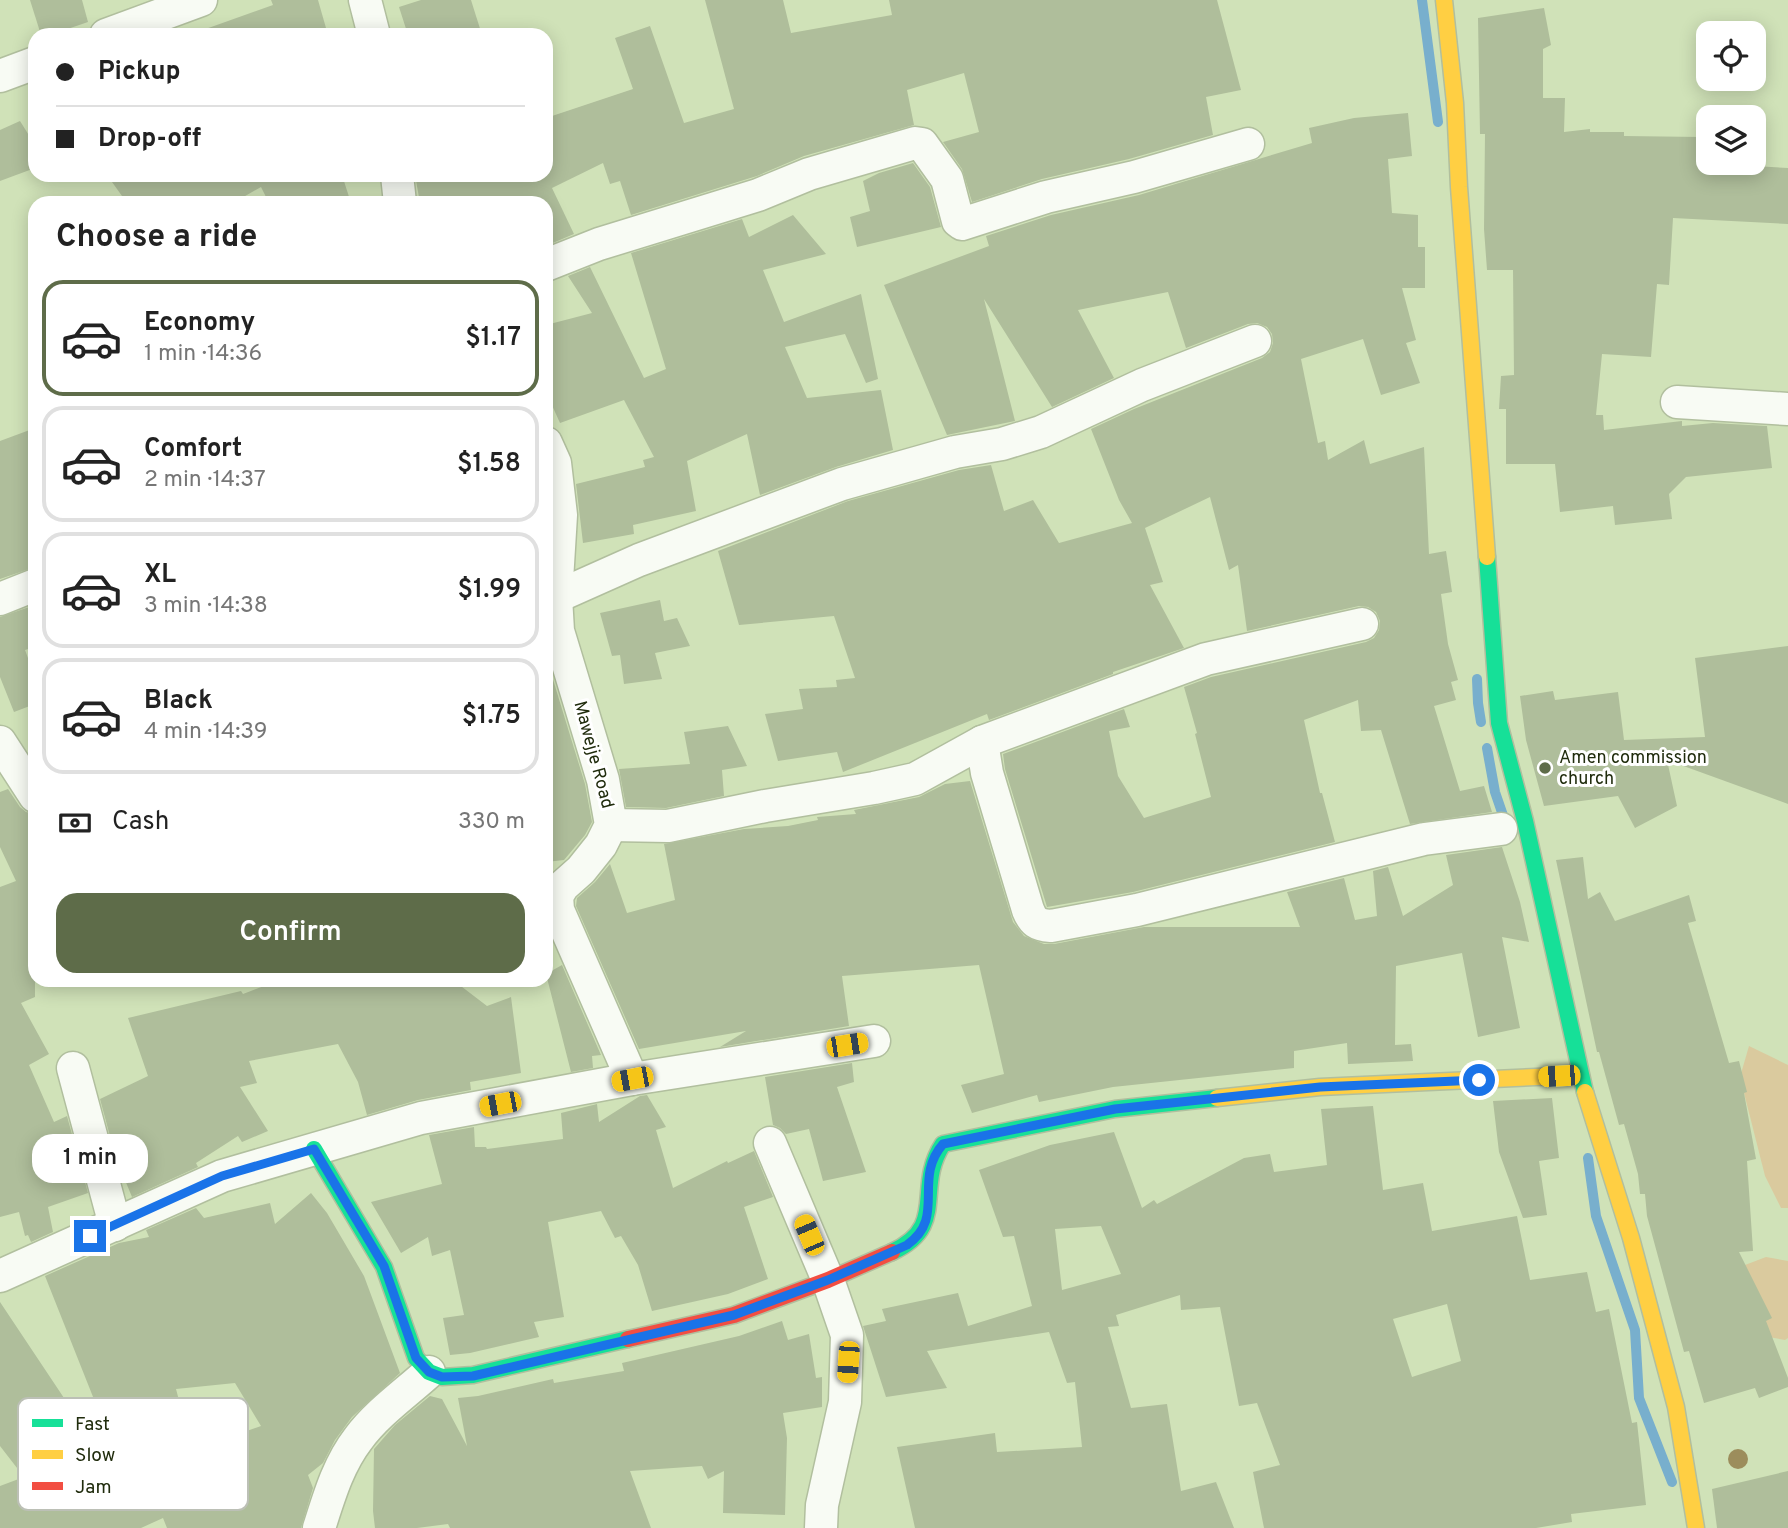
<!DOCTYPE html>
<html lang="en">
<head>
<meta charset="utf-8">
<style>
  :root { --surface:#fff; --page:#f2f2f2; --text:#222; --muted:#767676; --line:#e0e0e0; --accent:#5e6c49 }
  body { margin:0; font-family:Overpass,sans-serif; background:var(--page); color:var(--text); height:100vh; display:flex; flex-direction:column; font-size:26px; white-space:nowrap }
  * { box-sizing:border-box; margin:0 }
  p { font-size:23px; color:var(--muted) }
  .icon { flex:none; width:38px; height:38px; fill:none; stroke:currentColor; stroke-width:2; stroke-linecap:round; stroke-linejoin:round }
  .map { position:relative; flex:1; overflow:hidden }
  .sheet { position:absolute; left:28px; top:196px; width:525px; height:791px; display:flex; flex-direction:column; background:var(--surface); border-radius:21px; box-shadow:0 4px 18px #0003 }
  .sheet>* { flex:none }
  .top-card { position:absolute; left:28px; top:28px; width:525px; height:154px; border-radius:21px; box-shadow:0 4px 18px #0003; display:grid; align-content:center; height:154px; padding:0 28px; background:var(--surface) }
  .controls { position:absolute; left:1696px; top:21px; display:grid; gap:14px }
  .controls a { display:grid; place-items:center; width:70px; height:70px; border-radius:14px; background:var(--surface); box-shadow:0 4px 18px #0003; font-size:35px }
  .end { position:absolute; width:32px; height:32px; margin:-16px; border:9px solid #1a73e8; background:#fff; box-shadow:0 0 0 4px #fff }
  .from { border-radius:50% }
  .bubble { position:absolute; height:49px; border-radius:21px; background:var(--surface); box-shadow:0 4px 18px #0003; font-size:23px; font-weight:600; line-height:49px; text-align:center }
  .car { position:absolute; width:21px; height:42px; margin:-21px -10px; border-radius:9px; box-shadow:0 0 5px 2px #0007; background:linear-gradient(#f5c518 24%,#345 0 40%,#f5c518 0 76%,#345 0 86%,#f5c518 0) }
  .top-card b { display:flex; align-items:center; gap:24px; height:66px; font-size:26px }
  .top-card b+b { border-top:2px solid var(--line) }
  .top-card i { width:18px; height:18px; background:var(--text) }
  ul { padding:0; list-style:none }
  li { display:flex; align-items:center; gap:21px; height:116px; margin:0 14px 10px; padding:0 14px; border:4px solid var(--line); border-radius:21px }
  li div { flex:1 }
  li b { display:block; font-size:26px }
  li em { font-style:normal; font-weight:600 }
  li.on { border-color:var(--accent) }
  li>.icon { width:63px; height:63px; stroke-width:1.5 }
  h2 { padding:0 28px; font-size:32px; line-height:84px }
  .pay { display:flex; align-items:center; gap:18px; height:77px; padding:0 28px; font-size:26px }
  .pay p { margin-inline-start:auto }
  .cta { display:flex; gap:14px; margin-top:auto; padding:14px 28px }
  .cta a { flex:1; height:80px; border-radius:21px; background:var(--accent); color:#fff; font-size:28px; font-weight:600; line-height:80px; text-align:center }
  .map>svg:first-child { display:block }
  .green { fill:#daca9e }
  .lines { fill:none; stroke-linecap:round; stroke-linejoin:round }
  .stream { stroke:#78afcd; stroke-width:10 }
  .building { fill:#afbe9b; fill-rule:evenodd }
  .street-casing { stroke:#b1bf9e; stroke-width:35 }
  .fast-casing { stroke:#b1bf9e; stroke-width:19 }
  .slow-casing { stroke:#b1bf9e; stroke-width:19 }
  .jam-casing { stroke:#b1bf9e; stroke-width:19 }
  .street { stroke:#f8fbf4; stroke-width:32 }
  .fast { stroke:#16e098; stroke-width:16 }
  .slow { stroke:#ffcf43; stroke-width:16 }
  .jam { stroke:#f24e42; stroke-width:16 }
  .tree { fill:#9c8d5c }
  .route { stroke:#1a73e8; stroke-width:9 }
  .poi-dot { fill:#5e6c49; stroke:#fff; stroke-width:2.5 }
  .labels { text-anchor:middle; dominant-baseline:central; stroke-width:6; stroke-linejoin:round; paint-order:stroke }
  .street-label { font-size:18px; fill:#202c0d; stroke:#fff }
  .poi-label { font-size:18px; fill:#202c0d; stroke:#fff; text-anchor:start }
  .key { fill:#fff; stroke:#bcc0b6; stroke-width:2 }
  .key-label { font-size:19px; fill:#202c0d }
</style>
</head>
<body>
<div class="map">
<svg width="1788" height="1528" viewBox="0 0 1788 1528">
  <rect width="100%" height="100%" fill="#d0e2b8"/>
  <g class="green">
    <polygon points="1749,1046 1788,1065 1788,1208 1781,1208 1765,1176 1740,1077"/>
    <polygon points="1766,1257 1788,1261 1788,1338 1785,1340 1729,1330 1724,1273"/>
  </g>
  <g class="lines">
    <g class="stream">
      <polyline points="1422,0 1438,122"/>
      <polyline points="1477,679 1478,703 1481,722"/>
      <polyline points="1487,748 1495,792 1507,827"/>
      <polyline points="1588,1158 1596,1216 1635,1330 1639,1398 1672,1482"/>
    </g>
  </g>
  <g class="building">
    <polygon points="30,0 82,0 88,22 50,35 41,35"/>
    <polygon points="271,0 318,0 328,35 200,35 200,31 273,5"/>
    <polygon points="421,0 471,0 482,35 408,35 399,7"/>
    <polygon points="705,0 783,0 791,33 892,15 889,0 1217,0 1241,90 1206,97 1213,135 1129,159 1042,179 972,202 962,169 943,142 979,132 964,73 907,90 914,125 804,156 757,176 631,215 620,181 610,184 603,163 552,188 574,234 548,245 546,203 420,203 415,175 546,175 546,118 633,89 615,38 650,26 684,123 734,109"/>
    <polygon points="1544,8 1551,45 1543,49 1543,98 1565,98 1564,132 1590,129 1590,132 1624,132 1624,136 1701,137 1701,163 1788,168 1788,224 1673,218 1669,285 1657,284 1651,357 1602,354 1596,415 1603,415 1604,430 1682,421 1682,426 1713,423 1767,426 1772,468 1686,477 1669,494 1672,519 1615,525 1613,506 1560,512 1555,464 1506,464 1506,409 1499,409 1501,376 1514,375 1513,270 1487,270 1484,229 1485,134 1480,134 1478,18"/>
    <polygon points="1408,113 1412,156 1388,159 1392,213 1418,215 1418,247 1425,247 1425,288 1402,288 1416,340 1406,343 1420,383 1381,395 1363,339 1301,359 1318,443 1325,441 1328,460 1364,440 1370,464 1424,447 1429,554 1446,551 1452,592 1441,594 1448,644 1458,680 1451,682 1456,700 1434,706 1460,791 1484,786 1492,812 1410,824 1381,730 1361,731 1358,700 1304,720 1320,793 1322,793 1335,842 1133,892 1047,907 1005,769 1003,754 1124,709 1130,727 1109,731 1118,776 1144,818 1211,797 1195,734 1197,733 1184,687 1211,677 1366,642 1374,638 1379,630 1380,621 1376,612 1368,607 1359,606 1247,631 1238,565 1229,570 1210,497 1145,528 1163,582 1150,585 1184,648 1113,672 1113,674 989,720 987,714 843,772 837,752 778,761 765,714 803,709 799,689 837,687 836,680 855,678 834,616 739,625 718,551 848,501 959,470 991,465 1004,511 1033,500 1059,543 1132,523 1119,500 1091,429 1134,409 1262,358 1270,352 1273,343 1272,334 1267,327 1257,323 1248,324 1186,348 1168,292 1078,310 1114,378 1052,407 984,299 1015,421 947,435 884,285 989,246 986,236 1051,215 1139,195 1312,143 1309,128 1354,118"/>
    <polygon points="20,121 35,145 35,168 0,181 0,130"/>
    <polygon points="913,163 930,187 941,227 857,247 850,217 870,211 863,181 879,173"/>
    <polygon points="107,175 342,175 351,203 269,203 261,187 233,203 127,203"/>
    <polygon points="793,215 826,254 763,270 784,322 861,294 878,379 866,383 845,334 785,347 807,398 881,390 893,450 836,467 760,495 747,434 687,461 696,511 633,525 634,534 583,543 576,484 645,467 643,460 654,457 624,400 560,423 546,392 546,325 592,313 568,276 590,267 644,378 666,369 631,253 742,219 749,237"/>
    <polygon points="35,428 35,567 0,579 0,441"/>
    <polygon points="660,600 664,621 677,618 690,646 655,653 662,679 624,684 620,655 612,656 600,613"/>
    <polygon points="35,605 35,647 25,650 35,677 35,704 14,712 0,677 0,617"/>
    <polygon points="1788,646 1788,804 1667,760 1677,806 1635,828 1618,796 1544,806 1526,740 1520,696 1553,691 1555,700 1618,692 1624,740 1705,737 1695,658"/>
    <polygon points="546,673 551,673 585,784 592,822 585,835 564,860 546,862"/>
    <polygon points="728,726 747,766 722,770 724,796 666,808 626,807 619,769 690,764 684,732"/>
    <polygon points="970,781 1013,922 1024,936 1044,944 1054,944 1144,927 1300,927 1287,892 1344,878 1355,920 1377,916 1373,871 1388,867 1403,916 1453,885 1446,855 1502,847 1520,902 1529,942 1502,937 1520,1028 1478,1037 1462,953 1396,966 1395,1045 1411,1044 1413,1061 1348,1064 1347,1043 1294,1051 1294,1068 1113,1087 1039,1102 1037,1095 972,1113 961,1085 1004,1074 979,965 842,976 849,1026 720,1047 746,1031 639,1049 576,906 577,898 595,882 610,864 627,913 675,900 664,844 744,829 788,826 818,820 817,817 856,814 854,810 919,797 945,784"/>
    <polygon points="8,789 20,807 26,812 35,814 35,997 21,1003 49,1054 29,1065 54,1122 67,1116 88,1193 48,1207 53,1232 31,1242 28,1235 25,1236 19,1212 0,1217 0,887 16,881 0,847 0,792"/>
    <polygon points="1583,857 1588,899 1600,892 1615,921 1689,895 1696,921 1688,923 1729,1063 1739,1061 1747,1092 1744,1093 1756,1159 1747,1161 1753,1251 1739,1252 1772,1318 1766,1321 1788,1378 1788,1387 1759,1398 1755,1388 1704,1403 1689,1351 1684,1352 1647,1216 1645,1194 1640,1194 1638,1174 1624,1124 1619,1125 1599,1052 1597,1052 1556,860"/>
    <polygon points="562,965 601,1055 592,1056 593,1068 571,1072 546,974"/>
    <polygon points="280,980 453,980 487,1006 511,997 521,1073 470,1082 471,1090 418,1100 367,1115 358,1082 338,1044 249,1061 257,1083 240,1087 268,1131 242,1142 238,1136 196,1163 198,1167 132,1197 125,1180 122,1181 100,1099 148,1076 128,1018 241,991 243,994"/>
    <polygon points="852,1063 854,1082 837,1087 866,1172 823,1181 809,1129 786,1134 780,1128 773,1125 765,1077"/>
    <polygon points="647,1095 666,1127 656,1130 673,1188 727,1161 728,1163 754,1151 773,1197 744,1207 768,1279 728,1294 652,1311 638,1265 621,1236 615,1238 601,1211 548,1222 564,1317 534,1322 539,1337 470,1353 450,1355 443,1318 464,1315 450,1250 432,1256 428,1237 401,1253 371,1202 442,1184 429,1135 474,1127 475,1147 486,1147 487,1149 563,1139 561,1113 597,1104 599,1122 640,1096"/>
    <polygon points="1552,1098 1559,1158 1539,1161 1547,1215 1523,1218 1499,1152 1493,1101"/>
    <path d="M 1373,1106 L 1383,1190 L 1423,1183 L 1432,1231 L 1517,1216 L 1530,1280 L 1587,1272 L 1596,1312 L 1609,1309 L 1632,1423 L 1637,1422 L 1646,1505 L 1571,1514 L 1572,1522 L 1536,1528 L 1264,1528 L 1253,1472 L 1280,1465 L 1257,1403 L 1239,1406 L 1220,1307 L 1181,1310 L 1180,1295 L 1116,1315 L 1119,1326 L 1108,1327 L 1131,1408 L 1167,1404 L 1181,1491 L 1216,1482 L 1234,1528 L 915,1528 L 897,1447 L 995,1433 L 997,1452 L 1082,1447 L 1075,1382 L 1067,1383 L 1049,1332 L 927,1351 L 947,1388 L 886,1397 L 863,1326 L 886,1321 L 882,1309 L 958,1293 L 968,1326 L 1032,1306 L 1014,1236 L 1003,1237 L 979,1170 L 1050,1145 L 1114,1132 L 1142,1208 L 1154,1200 L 1157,1204 L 1244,1158 L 1270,1154 L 1274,1172 L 1327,1165 L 1321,1109 ZM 1101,1226 L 1121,1274 L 1062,1290 L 1055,1229 ZM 1447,1304 L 1461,1361 L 1412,1377 L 1393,1319 Z"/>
    <path d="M 311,1193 L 327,1213 L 364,1276 L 400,1373 L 352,1417 L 335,1440 L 323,1463 L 308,1475 L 313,1488 L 301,1528 L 167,1528 L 163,1518 L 141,1528 L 0,1528 L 0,1486 L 24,1477 L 0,1446 L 0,1302 L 80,1422 L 46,1433 L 74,1500 L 140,1469 L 116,1413 L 101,1417 L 45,1276 L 119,1243 L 149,1237 L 146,1230 L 196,1208 L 204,1218 L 270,1203 L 275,1224 ZM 235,1383 L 261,1426 L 192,1450 L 176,1389 Z"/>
    <polygon points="782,1321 788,1340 809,1334 816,1378 822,1377 822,1407 783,1413 787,1438 785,1515 723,1513 724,1471 708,1479 702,1466 630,1471 651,1528 450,1528 448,1524 417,1528 375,1528 373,1511 374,1449 395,1425 430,1396 442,1399 467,1446 458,1398 478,1396 553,1379 554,1383 624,1371 622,1363 739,1336"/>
    <polygon points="1788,1471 1788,1528 1717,1528 1712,1489"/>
  </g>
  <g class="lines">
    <g class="street-casing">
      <g id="street">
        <polyline points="365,0 374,35"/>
        <polyline points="106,35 201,0"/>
        <polyline points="0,76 35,63"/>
        <polyline points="397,175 400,203"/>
        <polyline points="546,265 599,244 758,195 809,174 915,143 922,144 947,179 958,221 962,224 1046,197 1134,177 1248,144"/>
        <polyline points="1677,402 1788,409"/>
        <polyline points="546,443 555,463 561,515 556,597 558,631 603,780 611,825 601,845 581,870 563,886 557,896 558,910 632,1079"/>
        <polyline points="556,597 639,560 842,484 955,452 1002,444 1041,432 1142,385 1255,341"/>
        <polyline points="0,599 35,585"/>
        <polyline points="0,742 35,796"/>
        <path d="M 982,742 L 987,773 L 1028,910 C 1033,922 1037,925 1051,926 L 1137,910 L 1424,839 L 1501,829"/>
        <polyline points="611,825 668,826 765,806 874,788 915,779 982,742 1206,659 1362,624"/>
        <polyline points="73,1068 115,1225"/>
        <polyline points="770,1143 828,1280 847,1335 845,1402 822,1505 821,1528"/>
        <polyline points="0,1276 222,1176 421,1118 632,1079 874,1041"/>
        <path d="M 319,1528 C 329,1497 338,1465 358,1439 C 377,1413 406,1393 429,1372"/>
      </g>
    </g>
    <g class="fast-casing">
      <g id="fast">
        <polyline points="1487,557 1499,723 1525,821 1585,1092"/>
        <polyline points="314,1149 384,1267 416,1358 429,1372 442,1377 473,1375 628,1339"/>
        <path d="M 892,1252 C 949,1226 914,1188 943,1144 L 1115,1109 L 1217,1098"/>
      </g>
    </g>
    <g class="slow-casing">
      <g id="slow">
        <polyline points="1444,0 1455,103 1459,187 1487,557"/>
        <polyline points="1585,1092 1631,1238 1676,1407 1696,1528"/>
        <polyline points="1217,1098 1320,1087 1559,1076"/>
      </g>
    </g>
    <g class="jam-casing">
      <polyline id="jam" points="628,1339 734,1315 828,1280 892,1252"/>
    </g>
    <use href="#street" class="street"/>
    <use href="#fast" class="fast"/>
    <use href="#slow" class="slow"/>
    <use href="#jam" class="jam"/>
  </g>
  <circle class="tree" cx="1738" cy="1459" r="10"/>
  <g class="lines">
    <path class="route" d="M 90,1236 L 222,1176 L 314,1149 L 384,1266 L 416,1358 L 429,1372 L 442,1377 L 473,1376 L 734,1315 L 828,1280 L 907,1245 C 947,1217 912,1180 943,1144 L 1115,1109 L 1320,1087 L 1479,1080"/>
  </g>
  <circle class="poi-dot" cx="1545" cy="768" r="7"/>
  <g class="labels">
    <g class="street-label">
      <text transform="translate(593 755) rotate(75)">Mawejje Road</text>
    </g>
    <g class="poi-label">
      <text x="1559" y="758">Amen commission<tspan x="1559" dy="21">church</tspan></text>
    </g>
  </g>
  <rect x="18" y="1398" width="230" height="112" rx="10" class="key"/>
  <rect x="32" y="1419" width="31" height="8" fill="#16e098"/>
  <rect x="32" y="1450" width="31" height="9" fill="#ffcf43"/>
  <rect x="32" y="1482" width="31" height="8" fill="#f24e42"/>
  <g class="key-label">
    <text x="75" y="1430">Fast</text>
    <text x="75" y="1461">Slow</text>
    <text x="75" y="1493">Jam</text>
  </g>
</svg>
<div class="controls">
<a><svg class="icon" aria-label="locate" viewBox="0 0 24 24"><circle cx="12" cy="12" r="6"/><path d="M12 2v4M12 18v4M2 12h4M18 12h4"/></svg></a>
<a><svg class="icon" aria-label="layers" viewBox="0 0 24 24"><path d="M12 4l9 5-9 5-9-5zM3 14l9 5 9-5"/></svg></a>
</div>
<i class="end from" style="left:1479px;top:1080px"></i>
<i class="end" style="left:90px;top:1236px"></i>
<div class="bubble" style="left:32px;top:1134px;width:116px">1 min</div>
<i class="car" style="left:847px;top:1045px;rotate:81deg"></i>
<i class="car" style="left:1559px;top:1076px;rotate:267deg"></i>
<i class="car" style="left:632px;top:1079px;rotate:259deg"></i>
<i class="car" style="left:500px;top:1104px;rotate:259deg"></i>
<i class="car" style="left:809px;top:1235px;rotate:337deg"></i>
<i class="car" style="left:848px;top:1362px;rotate:184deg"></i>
<div class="top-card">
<b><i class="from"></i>Pickup</b>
<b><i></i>Drop-off</b>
</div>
<section class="sheet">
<h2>Choose a ride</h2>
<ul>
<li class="on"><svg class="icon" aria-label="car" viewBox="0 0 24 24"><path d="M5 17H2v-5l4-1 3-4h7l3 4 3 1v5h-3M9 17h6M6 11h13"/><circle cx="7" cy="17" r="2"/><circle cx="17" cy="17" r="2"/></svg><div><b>Economy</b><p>1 min · 14:36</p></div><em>$1.17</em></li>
<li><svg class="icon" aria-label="car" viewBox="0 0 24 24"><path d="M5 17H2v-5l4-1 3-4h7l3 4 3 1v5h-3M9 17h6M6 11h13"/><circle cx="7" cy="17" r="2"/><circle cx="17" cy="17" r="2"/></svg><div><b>Comfort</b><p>2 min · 14:37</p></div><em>$1.58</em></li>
<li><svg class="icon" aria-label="car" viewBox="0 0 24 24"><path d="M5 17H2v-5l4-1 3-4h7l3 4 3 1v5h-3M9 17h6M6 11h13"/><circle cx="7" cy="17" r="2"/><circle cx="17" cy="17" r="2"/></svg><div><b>XL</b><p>3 min · 14:38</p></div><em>$1.99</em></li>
<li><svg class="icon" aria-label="car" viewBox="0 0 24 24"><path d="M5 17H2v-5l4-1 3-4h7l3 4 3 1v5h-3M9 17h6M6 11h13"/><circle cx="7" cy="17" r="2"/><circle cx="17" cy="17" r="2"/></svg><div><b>Black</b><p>4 min · 14:39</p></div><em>$1.75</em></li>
</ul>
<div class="pay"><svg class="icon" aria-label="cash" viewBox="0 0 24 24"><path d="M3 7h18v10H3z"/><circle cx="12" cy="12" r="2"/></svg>Cash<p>330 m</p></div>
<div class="cta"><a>Confirm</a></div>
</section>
</div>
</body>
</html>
